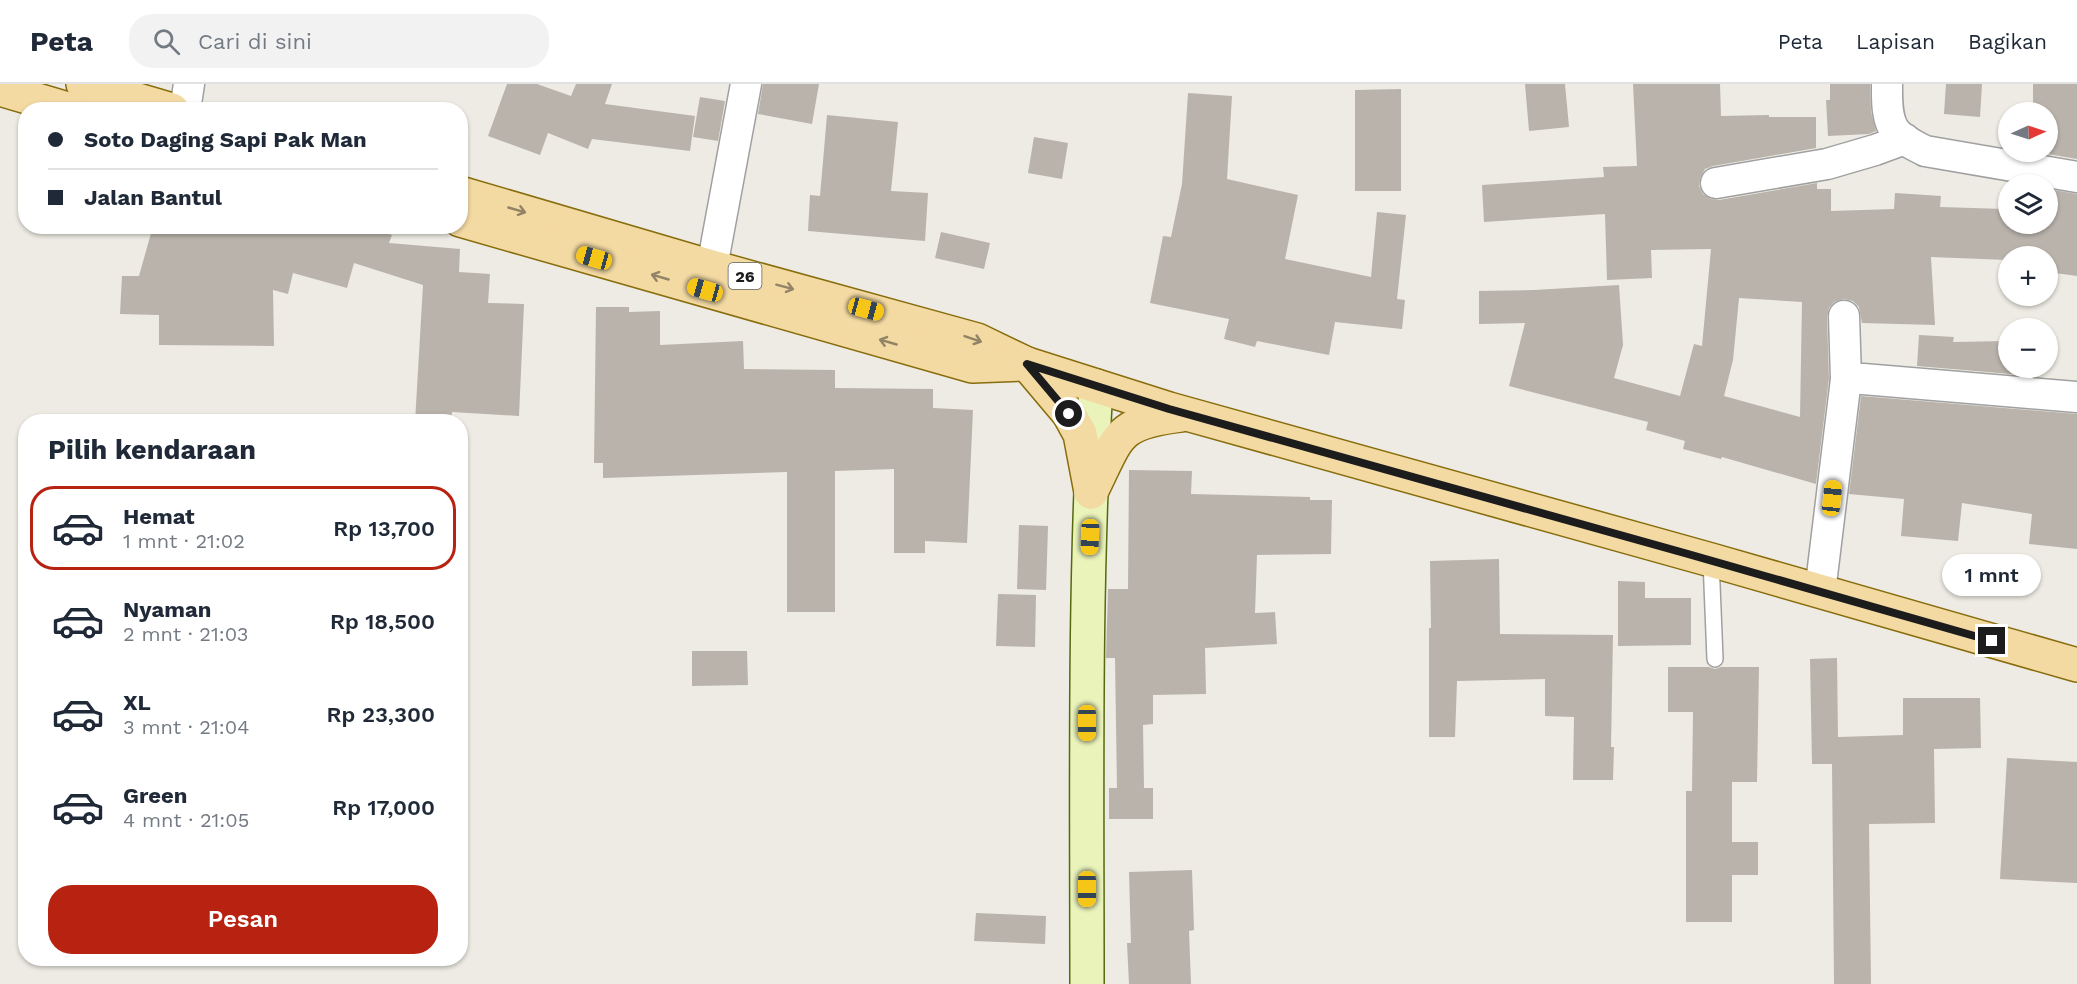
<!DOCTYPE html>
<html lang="id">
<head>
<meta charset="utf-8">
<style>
  :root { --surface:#fff; --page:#f2f2f3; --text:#1f2937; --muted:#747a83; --line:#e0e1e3; --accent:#b82311 }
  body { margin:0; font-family:"Work Sans",sans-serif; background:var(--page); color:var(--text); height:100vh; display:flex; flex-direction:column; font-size:22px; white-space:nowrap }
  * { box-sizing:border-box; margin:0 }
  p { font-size:20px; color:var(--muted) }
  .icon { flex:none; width:33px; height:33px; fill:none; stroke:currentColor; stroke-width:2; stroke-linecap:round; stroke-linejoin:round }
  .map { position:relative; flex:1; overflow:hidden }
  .side { position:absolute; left:18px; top:330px; width:450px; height:552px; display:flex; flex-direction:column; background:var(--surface); border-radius:24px; box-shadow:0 2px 4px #0004 }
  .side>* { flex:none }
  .banner { position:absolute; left:18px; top:18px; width:450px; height:132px; border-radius:24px; box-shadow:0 2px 4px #0004; display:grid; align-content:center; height:132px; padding:0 30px; background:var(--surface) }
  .needle { width:39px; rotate:87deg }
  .controls { position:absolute; left:1998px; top:18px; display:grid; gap:12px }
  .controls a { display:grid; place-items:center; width:60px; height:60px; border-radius:50%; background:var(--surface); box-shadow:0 2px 4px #0004; font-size:30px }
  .end { position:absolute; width:27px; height:27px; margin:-14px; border:8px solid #1c1c1c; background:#fff; box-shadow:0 0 0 3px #fff }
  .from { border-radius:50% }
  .bubble { position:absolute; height:42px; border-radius:21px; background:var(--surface); box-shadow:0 2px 4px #0004; font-size:20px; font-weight:600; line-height:42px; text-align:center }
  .car { position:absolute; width:18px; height:36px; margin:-18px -9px; border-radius:8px; box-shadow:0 0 4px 2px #0007; background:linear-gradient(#f5c518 24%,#345 0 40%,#f5c518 0 76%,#345 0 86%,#f5c518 0) }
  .banner b { display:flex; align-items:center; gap:21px; height:57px; font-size:22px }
  .banner b+b { border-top:2px solid var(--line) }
  .banner i { width:15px; height:15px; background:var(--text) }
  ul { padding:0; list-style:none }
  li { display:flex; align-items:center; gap:18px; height:84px; margin:0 12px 9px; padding:0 18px; border:3px solid transparent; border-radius:24px }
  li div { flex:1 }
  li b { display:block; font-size:22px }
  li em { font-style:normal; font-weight:600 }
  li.active { border-color:var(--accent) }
  li>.icon { width:54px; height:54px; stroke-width:1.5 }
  h2 { padding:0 30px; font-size:27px; line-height:72px }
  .primary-button { display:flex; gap:12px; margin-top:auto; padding:12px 30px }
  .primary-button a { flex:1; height:69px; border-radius:24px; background:var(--accent); color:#fff; font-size:24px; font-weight:600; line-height:69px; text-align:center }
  header { display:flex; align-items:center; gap:36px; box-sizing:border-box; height:84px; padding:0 30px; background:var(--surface); border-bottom:2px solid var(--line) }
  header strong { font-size:28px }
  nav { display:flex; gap:33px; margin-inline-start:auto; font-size:21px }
  .search { width:420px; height:54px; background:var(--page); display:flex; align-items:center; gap:15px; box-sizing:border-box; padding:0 21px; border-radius:24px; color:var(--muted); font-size:22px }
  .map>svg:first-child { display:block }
  .building { fill:#b9b3ac; fill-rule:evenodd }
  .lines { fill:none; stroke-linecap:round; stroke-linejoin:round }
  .lane-casing { stroke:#a0a0a0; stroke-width:18 }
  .street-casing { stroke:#a0a0a0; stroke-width:33 }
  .secondary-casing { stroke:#55690e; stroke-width:36 }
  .primary-casing { stroke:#886d0d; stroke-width:36 }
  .lane { stroke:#fff; stroke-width:15 }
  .street { stroke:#fff; stroke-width:30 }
  .secondary { stroke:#eaf3ba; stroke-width:33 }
  .primary { stroke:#f3d9a2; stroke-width:33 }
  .oneway { stroke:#928466 }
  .route { stroke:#1c1c1c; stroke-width:8 }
  .labels { text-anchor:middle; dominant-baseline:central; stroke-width:4.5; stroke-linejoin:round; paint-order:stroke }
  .shield { fill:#fff; stroke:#606060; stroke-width:1.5 }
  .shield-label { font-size:16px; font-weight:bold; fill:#1c1c1c }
</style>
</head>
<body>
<header>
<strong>Peta</strong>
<div class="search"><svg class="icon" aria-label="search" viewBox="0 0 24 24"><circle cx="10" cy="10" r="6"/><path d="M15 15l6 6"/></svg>Cari di sini</div>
<nav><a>Peta</a><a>Lapisan</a><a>Bagikan</a></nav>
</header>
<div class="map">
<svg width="2077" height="900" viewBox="0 0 2077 900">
  <rect width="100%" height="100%" fill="#edebe3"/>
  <g class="building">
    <polygon points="507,0 537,0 571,12 576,0 612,0 605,20 695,32 690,67 592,55 588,65 548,49 540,71 488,52"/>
    <polygon points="763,0 819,0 812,40 758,30"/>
    <polygon points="1525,0 1565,0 1569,43 1529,47"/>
    <path d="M 1633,0 L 1720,0 L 1721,32 L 1769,31 L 1769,33 L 1816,33 L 1816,64 L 1713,82 L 1705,85 L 1700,94 L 1699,102 L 1703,110 L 1711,115 L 1719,116 L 1817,99 L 1817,105 L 1831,105 L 1831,127 L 1894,125 L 1895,109 L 1941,112 L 1940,123 L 2005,125 L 2007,98 L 2019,100 L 2008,100 L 2008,140 L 2048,140 L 2048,105 L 2077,110 L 2077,192 L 2048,188 L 2048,172 L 2008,172 L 2008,176 L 1931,173 L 1935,241 L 1862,239 L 1859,223 L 1853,217 L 1844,215 L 1834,218 L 1829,224 L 1827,233 L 1829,294 L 1816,400 L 1722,373 L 1721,375 L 1683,365 L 1685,357 L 1646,346 L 1648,338 L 1509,302 L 1525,239 L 1479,240 L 1479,207 L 1534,206 L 1619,201 L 1623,261 L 1614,294 L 1680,312 L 1694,260 L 1702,262 L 1711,165 L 1651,166 L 1652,194 L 1607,196 L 1605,130 L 1484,138 L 1482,101 L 1604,93 L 1603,83 L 1637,82 ZM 1739,214 L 1802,218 L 1800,333 L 1724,312 L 1733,276 Z"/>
    <polygon points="1830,0 1870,0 1871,28 1876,47 1869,50 1828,52 1826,16 1830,16"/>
    <polygon points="1946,0 1982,0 1980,33 1944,30"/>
    <polygon points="2033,0 2077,0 2077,75 2048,70 2048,28 2033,28"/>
    <polygon points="1401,5 1401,107 1355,107 1355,6"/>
    <polygon points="1188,9 1232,12 1227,95 1298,111 1285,175 1371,193 1377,128 1406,131 1397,215 1405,216 1402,245 1335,238 1329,271 1257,257 1255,263 1224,255 1229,235 1150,219 1163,152 1171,153 1182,100"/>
    <polygon points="700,13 725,17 718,57 693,53"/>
    <polygon points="827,31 898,38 891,107 928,109 925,157 808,147 810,111 820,112"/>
    <polygon points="1034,53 1068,59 1062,95 1028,89"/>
    <polygon points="153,142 364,142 392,151 389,159 460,165 459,188 490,190 488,219 524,220 519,332 452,328 451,338 415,338 423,201 354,179 347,204 293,189 288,210 273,206 274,262 159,261 159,231 120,230 122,192 139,192"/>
    <polygon points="941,148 990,159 984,185 935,174"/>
    <polygon points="596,223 629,223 629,228 660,227 660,261 743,257 744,285 835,286 835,304 933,305 933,324 973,326 967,459 925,457 925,469 894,469 894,385 835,387 835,528 787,528 787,388 603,394 603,379 594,379"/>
    <polygon points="1919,251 1954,253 1953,258 2008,257 2008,284 2034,284 2034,292 1917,282"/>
    <polygon points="1861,312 2077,330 2077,465 2029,460 2032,430 1962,419 1958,457 1901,452 1904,415 1849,410"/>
    <polygon points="1129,386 1192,387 1191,410 1310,413 1310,416 1332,416 1331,470 1257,471 1255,529 1275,528 1277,560 1205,564 1206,610 1153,611 1153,640 1143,641 1144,704 1153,704 1153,735 1109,735 1109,704 1117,704 1115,574 1106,574 1108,505 1128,505"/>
    <polygon points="1019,441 1048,442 1046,506 1017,505"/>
    <polygon points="1499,475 1500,550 1613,551 1611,663 1614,663 1613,696 1573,696 1574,633 1545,632 1545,595 1457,597 1455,653 1429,653 1429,544 1431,544 1430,477"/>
    <polygon points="1618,497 1645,498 1645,514 1691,514 1691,561 1618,562"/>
    <polygon points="998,510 1036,511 1035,563 996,562"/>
    <polygon points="692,567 747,567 748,601 692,602"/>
    <polygon points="1837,574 1838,653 1903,651 1903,614 1980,614 1981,664 1934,665 1935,739 1869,740 1871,900 1834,900 1832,680 1812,680 1810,575"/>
    <polygon points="1668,583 1709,583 1715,585 1721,583 1759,583 1757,698 1732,698 1732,758 1758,758 1758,791 1732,791 1732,838 1686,838 1686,707 1692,707 1693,628 1668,628"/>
    <polygon points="2007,674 2077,678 2077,799 2000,795"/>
    <polygon points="1192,786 1194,846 1189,847 1191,900 1129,900 1127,859 1131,859 1129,788"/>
    <polygon points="976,829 1046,832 1045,860 974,857"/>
  </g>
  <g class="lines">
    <g class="lane-casing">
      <polyline id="lane" points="1711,476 1715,575"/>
    </g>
    <g class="street-casing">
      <g id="street">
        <path d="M 1887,0 C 1887,15 1886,36 1896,48 C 1903,57 1916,62 1925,67 L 2077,93"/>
        <polyline points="185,26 189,0"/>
        <polyline points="1716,99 1827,80 1875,66 1905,55"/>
        <polyline points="712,183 746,0"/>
        <polyline points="1846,295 1863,295 2077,313"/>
        <polyline points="1820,508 1846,295 1844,232"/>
      </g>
    </g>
    <g class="secondary-casing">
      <path id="secondary" d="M 1087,900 C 1087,701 1084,501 1096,302"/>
    </g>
    <g class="primary-casing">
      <g id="primary">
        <polyline points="83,0 172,26"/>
        <polyline points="0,5 71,26"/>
        <polyline points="460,109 712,183 977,256 1027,280 1169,325 1711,476 2077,581"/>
        <polyline points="460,136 972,282 1022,280"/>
        <polyline points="1027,280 1069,330 1080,350 1091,408"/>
        <path d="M 1091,408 C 1119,352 1115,339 1181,331"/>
      </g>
    </g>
    <use href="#lane" class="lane"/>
    <use href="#street" class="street"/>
    <use href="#secondary" class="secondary"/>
    <use href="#primary" class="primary"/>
  </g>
  <defs><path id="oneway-shaft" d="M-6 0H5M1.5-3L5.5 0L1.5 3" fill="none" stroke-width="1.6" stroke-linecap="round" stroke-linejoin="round" transform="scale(1.5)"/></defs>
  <g class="oneway">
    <use href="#oneway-shaft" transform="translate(517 126) rotate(16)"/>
    <use href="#oneway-shaft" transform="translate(660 193) rotate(-164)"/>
    <use href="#oneway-shaft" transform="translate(785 203) rotate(15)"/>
    <use href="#oneway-shaft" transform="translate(973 255) rotate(19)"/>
    <use href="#oneway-shaft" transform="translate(888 258) rotate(-164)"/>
  </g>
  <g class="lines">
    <polyline class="route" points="1069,330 1027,280 1169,325 1688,470 1992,557"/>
  </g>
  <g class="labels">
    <rect class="shield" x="728.5" y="179" width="33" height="26" rx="4.5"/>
    <g class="shield-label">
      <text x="745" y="192">26</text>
    </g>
  </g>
</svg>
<div class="controls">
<a><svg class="needle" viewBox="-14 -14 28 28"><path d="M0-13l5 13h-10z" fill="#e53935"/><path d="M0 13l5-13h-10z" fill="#747a83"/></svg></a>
<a><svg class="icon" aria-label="layers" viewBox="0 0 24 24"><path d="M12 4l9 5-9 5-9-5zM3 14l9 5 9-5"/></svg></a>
<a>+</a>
<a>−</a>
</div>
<i class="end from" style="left:1069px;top:330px"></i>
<i class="end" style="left:1992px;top:557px"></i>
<div class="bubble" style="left:1942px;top:470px;width:99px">1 mnt</div>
<i class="car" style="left:594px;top:174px;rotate:286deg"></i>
<i class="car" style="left:705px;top:206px;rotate:286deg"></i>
<i class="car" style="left:866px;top:225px;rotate:105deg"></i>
<i class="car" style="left:1832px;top:414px;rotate:6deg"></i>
<i class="car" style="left:1090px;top:453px;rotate:182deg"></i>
<i class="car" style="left:1087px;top:639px;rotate:180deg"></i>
<i class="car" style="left:1087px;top:805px;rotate:180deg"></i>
<div class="banner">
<b><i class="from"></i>Soto Daging Sapi Pak Man</b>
<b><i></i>Jalan Bantul</b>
</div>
<section class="side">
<h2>Pilih kendaraan</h2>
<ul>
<li class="active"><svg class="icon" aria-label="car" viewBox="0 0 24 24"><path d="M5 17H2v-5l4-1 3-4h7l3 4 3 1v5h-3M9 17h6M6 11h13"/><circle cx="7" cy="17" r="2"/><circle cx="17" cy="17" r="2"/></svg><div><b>Hemat</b><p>1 mnt · 21:02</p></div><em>Rp 13,700</em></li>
<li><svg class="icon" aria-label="car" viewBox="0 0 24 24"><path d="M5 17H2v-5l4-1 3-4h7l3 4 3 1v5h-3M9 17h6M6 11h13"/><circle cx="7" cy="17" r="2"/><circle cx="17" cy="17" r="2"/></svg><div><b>Nyaman</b><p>2 mnt · 21:03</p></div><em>Rp 18,500</em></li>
<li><svg class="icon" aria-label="car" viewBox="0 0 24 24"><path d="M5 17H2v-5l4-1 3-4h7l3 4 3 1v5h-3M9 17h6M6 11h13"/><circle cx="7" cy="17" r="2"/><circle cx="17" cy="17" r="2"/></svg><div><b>XL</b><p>3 mnt · 21:04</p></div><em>Rp 23,300</em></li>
<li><svg class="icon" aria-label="car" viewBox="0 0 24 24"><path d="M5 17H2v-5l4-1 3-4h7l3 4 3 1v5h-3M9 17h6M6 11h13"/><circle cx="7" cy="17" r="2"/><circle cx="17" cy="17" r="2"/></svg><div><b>Green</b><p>4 mnt · 21:05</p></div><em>Rp 17,000</em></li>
</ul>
<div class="primary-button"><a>Pesan</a></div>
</section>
</div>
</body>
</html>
